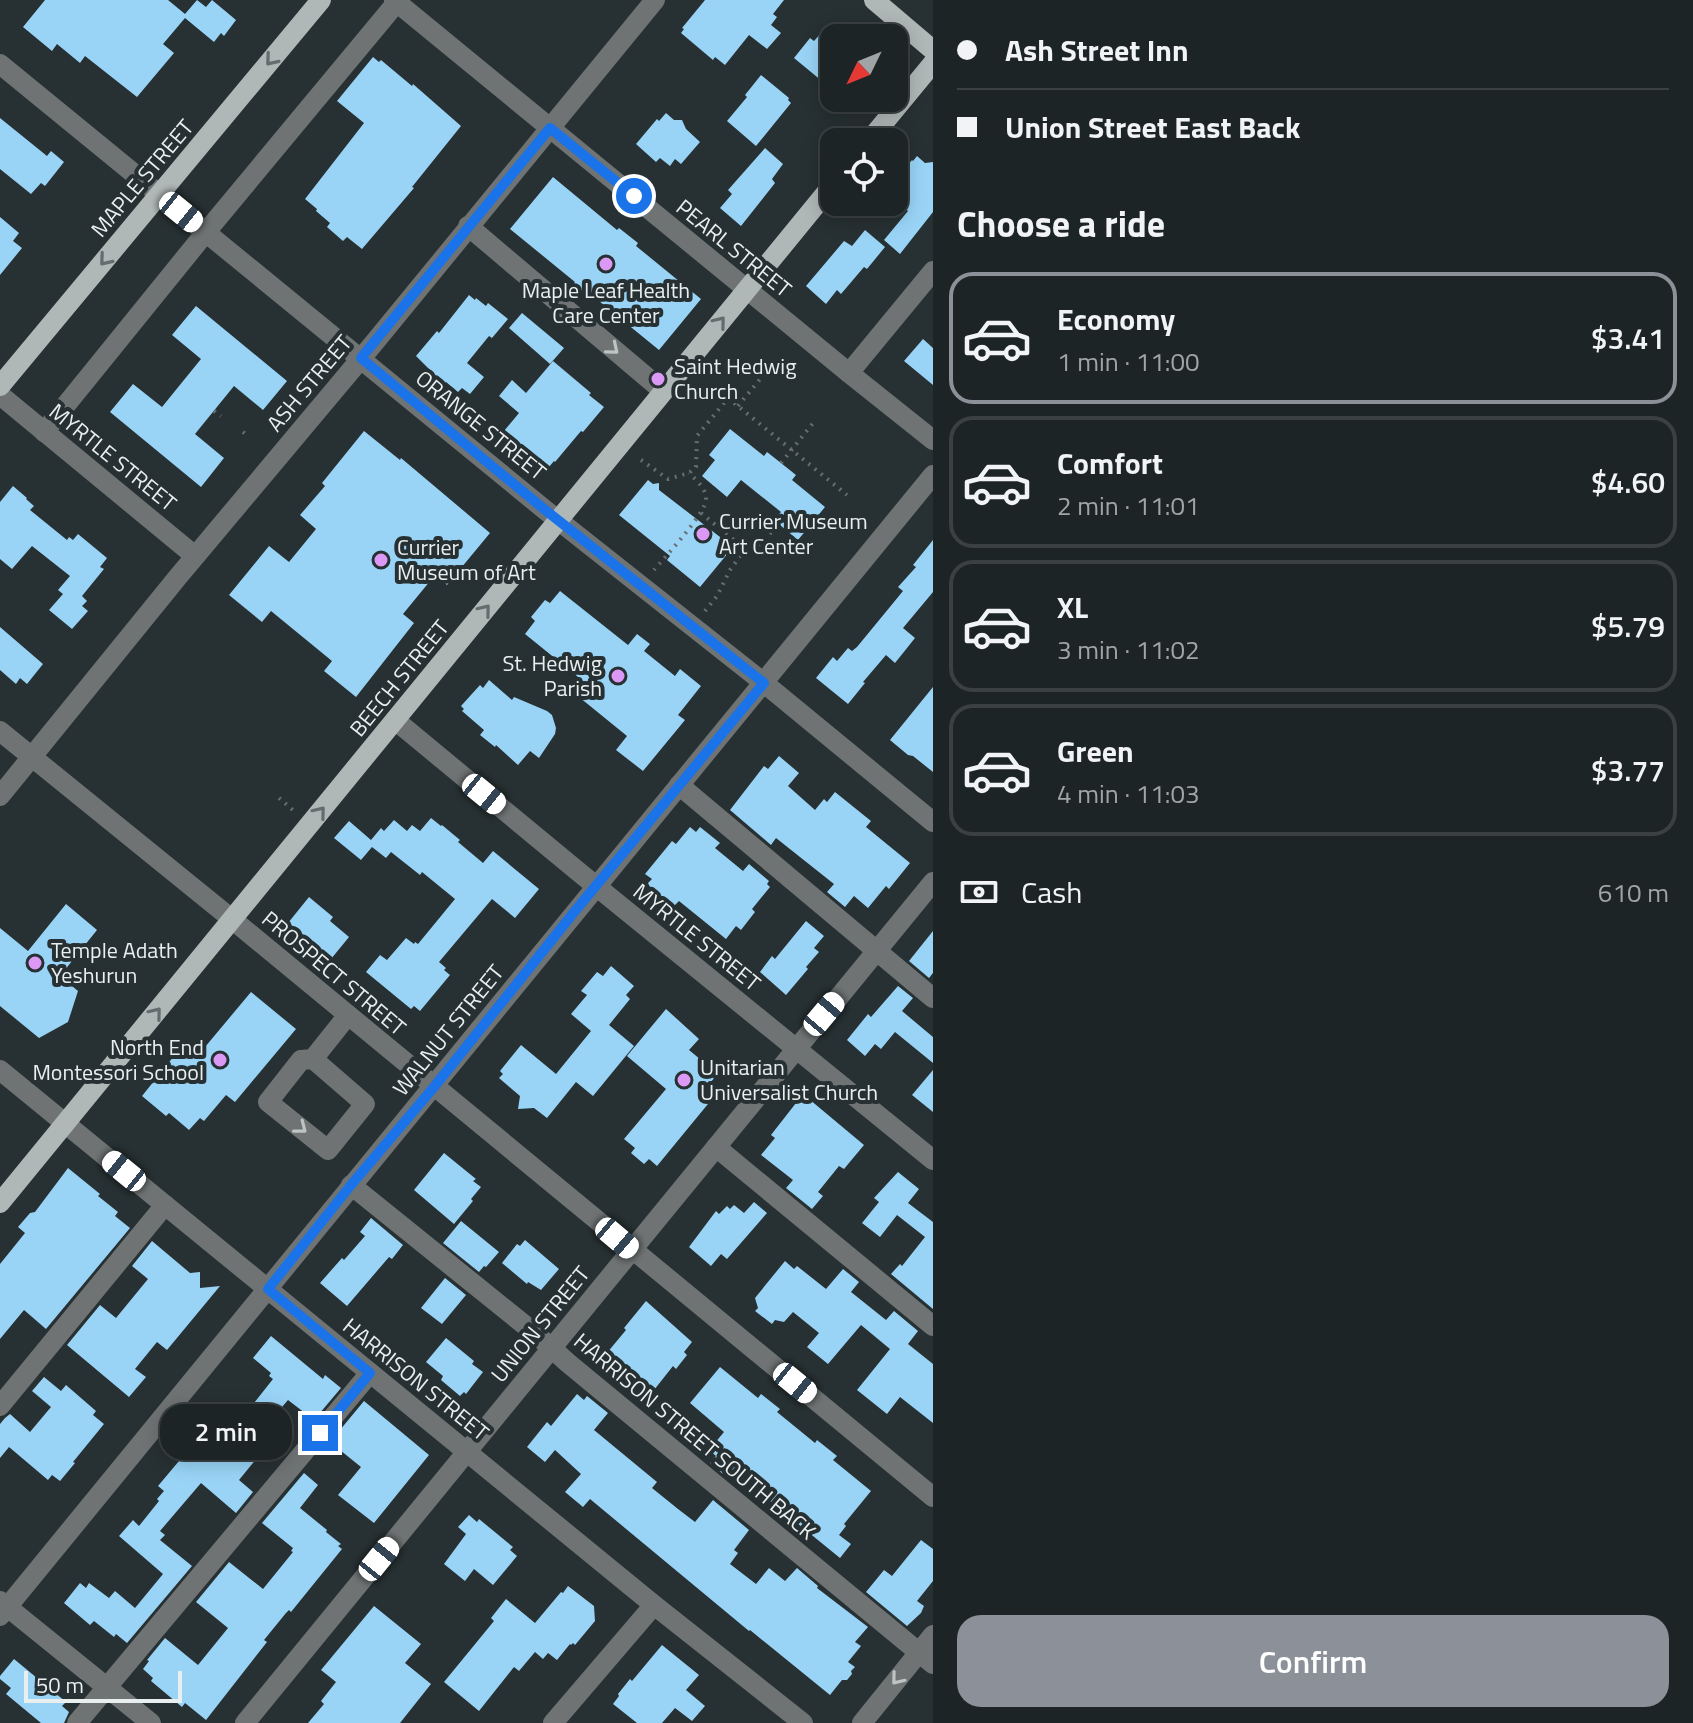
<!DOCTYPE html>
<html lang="en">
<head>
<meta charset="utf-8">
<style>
  :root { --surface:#1d2426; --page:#2a3032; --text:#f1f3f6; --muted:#a0a4a7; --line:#3b4143; --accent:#8c9099 }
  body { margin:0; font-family:"Titillium Web",sans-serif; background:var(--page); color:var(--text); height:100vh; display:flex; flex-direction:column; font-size:30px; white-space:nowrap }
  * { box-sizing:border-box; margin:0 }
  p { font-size:26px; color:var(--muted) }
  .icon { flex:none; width:44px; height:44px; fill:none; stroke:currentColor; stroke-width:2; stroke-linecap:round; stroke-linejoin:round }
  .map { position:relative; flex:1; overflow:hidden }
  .sheet { display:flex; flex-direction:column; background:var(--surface); width:760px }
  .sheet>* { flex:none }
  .hud { display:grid; align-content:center; height:176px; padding:0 24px; background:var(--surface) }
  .needle { width:52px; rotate:227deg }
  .tools { position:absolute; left:820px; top:24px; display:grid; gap:16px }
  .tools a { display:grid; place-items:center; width:88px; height:88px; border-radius:16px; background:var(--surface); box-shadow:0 4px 20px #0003,0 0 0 2px var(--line); font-size:40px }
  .scale { position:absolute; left:24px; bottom:20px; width:158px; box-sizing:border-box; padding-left:8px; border:4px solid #e9eeef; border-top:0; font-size:22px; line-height:28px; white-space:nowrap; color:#e9eeef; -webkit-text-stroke:6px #273032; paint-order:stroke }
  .end { position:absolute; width:36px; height:36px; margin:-18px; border:10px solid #1a73e8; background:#fff; box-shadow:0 0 0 4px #fff }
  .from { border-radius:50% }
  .bubble { position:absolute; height:56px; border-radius:24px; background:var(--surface); box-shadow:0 4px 20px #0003,0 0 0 2px var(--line); font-size:26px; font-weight:600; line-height:56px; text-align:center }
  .car { position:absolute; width:24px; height:48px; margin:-24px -12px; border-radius:10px; box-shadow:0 0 6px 2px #0007; background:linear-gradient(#fff 24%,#345 0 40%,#fff 0 76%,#345 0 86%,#fff 0) }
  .hud b { display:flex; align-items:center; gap:28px; height:76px; font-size:30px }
  .hud b+b { border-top:2px solid var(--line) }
  .hud i { width:20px; height:20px; background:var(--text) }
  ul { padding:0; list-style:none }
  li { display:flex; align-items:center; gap:24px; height:132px; margin:0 16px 12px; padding:0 8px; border:4px solid var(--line); border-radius:24px }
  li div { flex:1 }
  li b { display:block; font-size:30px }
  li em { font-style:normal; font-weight:600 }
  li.on { border-color:var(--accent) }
  li>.icon { width:72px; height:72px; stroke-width:1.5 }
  h2 { padding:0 24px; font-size:36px; line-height:96px }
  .pay { display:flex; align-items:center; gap:20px; height:88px; padding:0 24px; font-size:30px }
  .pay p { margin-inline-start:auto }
  .action { display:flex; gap:16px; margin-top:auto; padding:16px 24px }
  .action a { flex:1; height:92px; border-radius:24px; background:var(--accent); color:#fff; font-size:32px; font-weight:600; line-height:92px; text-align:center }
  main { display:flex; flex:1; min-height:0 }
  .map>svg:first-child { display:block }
  .building { fill:#99d4f7 }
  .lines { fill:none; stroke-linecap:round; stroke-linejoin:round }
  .path { stroke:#676e70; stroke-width:4; stroke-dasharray:2 6; stroke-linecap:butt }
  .minor { stroke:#6f7373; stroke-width:20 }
  .major { stroke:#afb8b7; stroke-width:20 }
  .oneway { stroke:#646d6e }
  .oneway2 { stroke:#bec3c4 }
  .route { stroke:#1a73e8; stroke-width:10 }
  .poi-dot { fill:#db99f5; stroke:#273032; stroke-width:3 }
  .labels { text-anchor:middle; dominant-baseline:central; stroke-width:8; stroke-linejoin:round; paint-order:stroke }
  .street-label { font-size:22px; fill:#e9eeef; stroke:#273032 }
  .poi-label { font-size:22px; fill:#e9eeef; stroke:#273032; text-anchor:start }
</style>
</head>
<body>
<main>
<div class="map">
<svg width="933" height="1723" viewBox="0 0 933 1723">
  <rect width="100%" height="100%" fill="#273032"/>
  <g class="building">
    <polygon points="45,0 168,0 185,14 197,0 206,7 212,0 236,20 224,36 221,33 214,42 185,18 163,44 174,53 137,97 85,56 80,63 57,44 52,51 23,27"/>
    <polygon points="705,0 784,0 773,14 777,17 771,25 781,33 767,49 749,35 725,65 715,57 713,60 681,33 684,29 682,28"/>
    <polygon points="823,31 834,40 834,91 794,58 810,38 814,41"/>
    <polygon points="373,57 379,62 381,60 412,86 413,84 461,126 412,187 414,188 362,249 347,237 343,241 327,227 330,223 316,211 317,209 305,199 364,123 337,101"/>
    <polygon points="761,75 789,98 788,100 791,103 756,146 727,121 747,97 745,95"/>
    <polygon points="666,113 674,120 682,120 686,129 700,142 681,164 675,159 670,166 660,158 656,162 636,144 657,119 659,121"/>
    <polygon points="0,118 47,156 51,151 64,162 45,186 41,183 31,194 0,169"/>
    <polygon points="765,148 783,164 772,179 775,183 741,226 720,208 732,194 728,190"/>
    <polygon points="917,156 925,163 933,162 933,212 900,254 884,240 908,211 894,199 894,182 912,160 913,161"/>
    <polygon points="553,177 617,230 619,228 638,243 636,246 701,299 659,350 594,297 592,300 573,284 575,282 510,229"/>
    <polygon points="0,217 19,233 13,241 22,248 0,275"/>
    <polygon points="865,230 885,247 867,269 864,267 841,294 837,290 826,304 806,286 844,241 852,246"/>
    <polygon points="469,295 475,300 476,298 486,306 488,303 508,319 492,338 489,336 467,363 484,377 470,394 462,388 458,392 446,382 444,384 416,356 437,331 439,333"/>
    <polygon points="196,306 287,381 263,410 234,386 195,434 224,458 201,487 110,412 133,384 162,407 201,359 172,335"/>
    <polygon points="522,313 564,348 550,364 509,328"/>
    <polygon points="923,339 933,348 933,385 904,361"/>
    <polygon points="553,361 591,393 589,395 604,407 583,432 581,431 555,462 554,461 549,467 543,462 541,463 504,431 519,413 499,396 512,380 526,393"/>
    <polygon points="730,429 764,456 767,452 781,463 796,475 792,480 825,507 798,540 774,520 781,512 741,480 727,497 702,476 715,460 709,455"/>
    <polygon points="364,431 400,460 401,458 490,533 447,585 435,575 403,614 414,623 356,697 324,671 332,661 271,611 262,622 229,595 269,546 289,562 316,529 300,515 325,486 322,483"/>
    <polygon points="648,480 653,484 659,483 659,490 733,547 700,587 667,560 670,556 619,515"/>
    <polygon points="13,486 27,498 26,499 34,506 30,510 67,540 69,537 73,540 78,534 107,558 100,567 104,569 82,596 87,601 82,606 88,611 72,629 49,610 63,594 58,590 70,576 32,546 12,569 0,559 0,502"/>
    <polygon points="933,540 933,592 903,628 915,638 895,663 886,655 863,682 865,683 848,704 816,678 833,657 837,661 848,648 852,651 857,647 903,591 898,587 916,567 913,565"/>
    <polygon points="560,591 628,645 637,634 650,644 644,651 675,676 680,669 701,686 678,715 685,720 643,771 616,750 627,736 579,697 588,685 525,634 535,621 531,617 545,600 550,603"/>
    <polygon points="0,627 43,664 27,684 20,678 16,684 0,670"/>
    <polygon points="489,680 512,700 514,697 547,711 552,715 556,728 555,734 539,758 530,751 518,765 496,745 495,747 480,735 484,730 462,711 464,709 461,706 480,685 483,688"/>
    <polygon points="933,687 933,772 913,756 908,755 890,740"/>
    <polygon points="779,756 799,773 788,786 815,810 824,799 827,802 835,792 871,821 866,827 910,863 889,889 886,886 868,908 854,896 845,907 827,892 834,884 776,838 771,845 730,810 764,766 768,769"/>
    <polygon points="431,818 441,826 442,825 460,840 458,842 483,863 493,851 539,889 515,918 492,899 439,962 446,968 444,970 450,975 420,1011 414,1006 411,1009 366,972 380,955 387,960 406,938 414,944 415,942 418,944 455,899 422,872 420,875 391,852 386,858 372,847 361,860 334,838 349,821 371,840 381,828 384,831 394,820 407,831 412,825 420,831"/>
    <polygon points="690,827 696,832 700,827 720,843 715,848 743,871 749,864 769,881 767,884 770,887 752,909 755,912 741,930 736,926 726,939 679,901 674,906 647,884 652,879 645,874 672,841 676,844"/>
    <polygon points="309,897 333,917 330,921 349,937 331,959 288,923"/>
    <polygon points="66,904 97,930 60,976 78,991 68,1022 39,1038 0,1006 0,928 28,951"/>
    <polygon points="806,921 824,936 814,948 819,952 806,967 808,969 786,995 760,972 772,956 775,959"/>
    <polygon points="933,931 933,973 929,978 909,961"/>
    <polygon points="611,966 634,986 626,995 630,999 609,1025 634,1046 593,1096 576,1082 547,1118 534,1108 518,1109 520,1096 499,1078 503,1074 500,1071 521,1045 556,1074 591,1031 571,1014 587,995 581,991 597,972 603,976"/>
    <polygon points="898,986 913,998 902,1011 933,1037 933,1063 895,1032 881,1049 875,1044 865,1056 847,1040 868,1014 871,1017"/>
    <polygon points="251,992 296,1029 235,1102 226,1095 204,1121 200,1118 189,1130 169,1113 166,1116 142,1096 186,1041 200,1053"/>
    <polygon points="666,1009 699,1039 689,1050 718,1074 707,1086 717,1093 657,1166 649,1159 644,1164 631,1153 635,1148 624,1139 666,1089 627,1056"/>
    <polygon points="933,1070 933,1112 912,1095"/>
    <polygon points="803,1094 864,1145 844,1169 839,1166 818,1192 823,1196 812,1209 786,1188 793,1180 761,1155 775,1138 771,1135"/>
    <polygon points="444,1153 476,1179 473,1181 481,1187 471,1199 473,1201 454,1224 414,1190"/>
    <polygon points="68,1168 100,1194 98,1196 118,1212 115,1216 130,1228 46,1329 24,1310 0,1339 0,1264 25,1233 18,1227 30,1213 35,1212"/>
    <polygon points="898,1172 919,1189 908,1203 933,1222 933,1309 891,1274 900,1264 902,1266 925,1237 897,1215 880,1237 862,1223 879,1202 874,1198"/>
    <polygon points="754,1202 767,1213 727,1259 721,1254 711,1266 689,1247 716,1211 719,1214 727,1206 730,1209 734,1205 744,1213"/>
    <polygon points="371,1218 403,1245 392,1259 389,1257 347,1306 320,1283 342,1258 344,1260 365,1236 360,1232"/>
    <polygon points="461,1221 499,1252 486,1267 484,1266 479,1272 443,1243"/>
    <polygon points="525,1240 559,1269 541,1290 528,1282 527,1284 502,1263 517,1244 520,1246"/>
    <polygon points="152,1241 190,1273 200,1272 200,1288 220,1286 167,1350 157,1342 135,1369 146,1377 129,1397 67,1345 100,1305 116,1318 148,1279 132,1266"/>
    <polygon points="785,1261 794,1269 797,1266 826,1289 843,1269 859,1282 851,1292 886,1320 894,1311 918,1331 908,1344 933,1364 933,1423 900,1397 887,1414 857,1390 890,1349 861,1325 828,1364 807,1347 819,1333 793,1312 784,1322 775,1320 772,1324 755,1311 758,1308 755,1298"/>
    <polygon points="445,1278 466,1295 442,1324 421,1308"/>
    <polygon points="646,1301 692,1342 684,1352 687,1355 676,1369 673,1366 654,1390 622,1364 611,1378 596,1366 626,1330 624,1328"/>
    <polygon points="271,1336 323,1379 325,1375 341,1388 314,1420 288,1400 266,1426 276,1435 239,1480 253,1492 236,1513 201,1483 160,1531 165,1535 160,1540 192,1566 127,1643 116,1634 114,1637 94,1621 90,1625 64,1603 80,1583 86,1588 89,1583 109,1598 115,1591 135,1608 163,1574 119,1536 133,1520 139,1526 159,1501 157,1499 164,1491 158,1486 179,1461 172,1447 192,1452 201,1459 225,1429 216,1423 233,1403 246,1413 273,1379 269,1376 271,1373 253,1358"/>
    <polygon points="446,1338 474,1361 472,1364 483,1372 466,1394 464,1392 460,1396 441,1380 443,1376 426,1362"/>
    <polygon points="720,1367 758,1398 761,1394 780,1409 777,1412 815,1443 817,1440 837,1456 833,1460 871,1491 844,1524 846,1526 839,1535 851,1544 840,1558 770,1501 777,1493 776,1491 739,1463 733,1471 729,1468 723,1474 710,1463 716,1456 709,1450 724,1432 690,1403"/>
    <polygon points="44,1377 61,1391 66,1385 96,1411 93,1415 104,1424 73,1462 75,1463 60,1481 52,1475 48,1480 9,1447 0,1458 0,1424 5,1418 10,1414 30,1432 51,1407 32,1391"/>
    <polygon points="577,1394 584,1400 587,1396 608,1413 594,1430 657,1482 652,1488 678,1509 695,1522 713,1500 749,1530 734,1550 738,1553 730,1564 756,1584 769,1568 785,1581 797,1568 818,1586 817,1588 868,1627 855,1642 861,1646 848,1662 855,1667 851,1671 852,1674 847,1680 842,1680 830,1695 750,1630 749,1631 590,1499 583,1507 565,1492 581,1474 555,1450 545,1462 527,1447 547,1422 551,1426"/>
    <polygon points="364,1401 429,1455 374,1523 338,1495 361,1467 330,1442"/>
    <polygon points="304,1473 318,1485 300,1508 327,1530 326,1532 341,1544 338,1546 342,1549 291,1612 289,1610 286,1613 264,1640 267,1642 206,1720 185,1703 182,1707 151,1681 153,1678 143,1669 149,1661 147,1660 165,1638 198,1665 228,1628 196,1602 229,1562 263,1589 293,1552 291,1551 293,1548 262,1523"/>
    <polygon points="469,1515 477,1522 479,1519 513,1547 510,1550 517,1556 493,1585 474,1569 465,1581 444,1564 466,1534 458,1527"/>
    <polygon points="921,1540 933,1549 933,1581 917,1601 924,1606 921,1613 907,1626 866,1592 884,1570 892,1576"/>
    <polygon points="568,1586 594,1606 595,1621 575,1645 573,1643 571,1645 570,1644 557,1660 548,1653 543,1659 535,1652 519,1671 514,1667 479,1711 444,1682 494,1621 491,1618 506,1599 535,1623 561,1592 563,1593"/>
    <polygon points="374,1606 421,1644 405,1663 431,1684 400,1723 308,1723 324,1704 321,1701 336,1682 321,1670"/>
    <polygon points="662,1645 699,1675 686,1690 705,1706 692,1721 675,1708 662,1723 637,1723 613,1704 619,1696 618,1694 630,1679 632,1681"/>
    <polygon points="14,1659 66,1702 62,1706 69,1712 64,1723 41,1723 6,1694 11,1688 0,1679 0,1676"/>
  </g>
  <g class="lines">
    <g class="path">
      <polyline points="738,406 761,378"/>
      <polyline points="214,411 221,416"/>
      <polyline points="243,432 249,437"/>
      <polyline points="641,460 668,479 689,473 696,467 697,436 728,398 847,495"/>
      <polyline points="781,463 814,422"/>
      <polyline points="701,513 746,550"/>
      <path d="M 654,570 C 665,557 706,513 706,499 C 706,488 696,480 689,473"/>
      <polyline points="705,611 717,596 730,570 746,548 760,544 779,524"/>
      <polyline points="279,798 294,811"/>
    </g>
    <g class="minor">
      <polyline points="394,0 849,373 933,440"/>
      <polyline points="0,64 544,509 764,683 933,822"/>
      <polyline points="468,226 663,391"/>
      <polyline points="849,373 933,271"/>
      <polyline points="0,395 195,556"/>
      <polyline points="44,432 206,232 397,2"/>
      <polyline points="395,720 580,873 933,1160"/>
      <polyline points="0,731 233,920 933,1497"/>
      <polyline points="679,785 933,998"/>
      <polyline points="0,796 177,578 374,343 655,0"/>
      <polyline points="313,1059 365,1104 328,1150 268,1102 301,1060 313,1059 348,1015"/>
      <polyline points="0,1070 654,1605 803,1723"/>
      <polyline points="716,1147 933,1326"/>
      <polyline points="351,1185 537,1335 568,1363 933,1664"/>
      <polyline points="0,1406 165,1205"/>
      <polyline points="0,1601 151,1723"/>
      <polyline points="0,1616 933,475"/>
      <polyline points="77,1723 370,1373"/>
      <polyline points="245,1723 933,882"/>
      <polyline points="553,1723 654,1605"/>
      <polyline points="862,1723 933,1635"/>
    </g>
    <g class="major">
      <polyline points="874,0 933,50"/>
      <polyline points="868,142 933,63"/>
      <polyline points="0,386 321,0"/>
      <polyline points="0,1203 834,183"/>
    </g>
  </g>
  <defs><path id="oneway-chevron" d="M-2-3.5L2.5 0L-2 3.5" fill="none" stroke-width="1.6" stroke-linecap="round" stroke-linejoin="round" transform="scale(2)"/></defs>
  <g class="oneway">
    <use href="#oneway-chevron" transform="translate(271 60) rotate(130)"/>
    <use href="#oneway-chevron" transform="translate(105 260) rotate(130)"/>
    <use href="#oneway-chevron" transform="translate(720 322) rotate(-51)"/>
    <use href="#oneway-chevron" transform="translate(485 610) rotate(-51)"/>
    <use href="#oneway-chevron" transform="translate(320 812) rotate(-51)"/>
    <use href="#oneway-chevron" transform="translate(156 1013) rotate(-51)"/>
  </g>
  <g class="oneway2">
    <use href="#oneway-chevron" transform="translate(613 349) rotate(40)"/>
    <use href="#oneway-chevron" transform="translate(301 1128) rotate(38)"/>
    <use href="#oneway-chevron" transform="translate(897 1679) rotate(129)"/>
  </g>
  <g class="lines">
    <polyline class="route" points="320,1433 370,1373 268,1289 351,1185 434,1087 575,911 764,683 544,509 361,358 550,128 634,196"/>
  </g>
  <g class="poi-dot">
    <circle cx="606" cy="264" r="8"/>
    <circle cx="658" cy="379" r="8"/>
    <circle cx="703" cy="534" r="8"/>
    <circle cx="381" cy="560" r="8"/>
    <circle cx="618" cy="676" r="8"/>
    <circle cx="35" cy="963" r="8"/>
    <circle cx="220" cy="1060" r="8"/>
    <circle cx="684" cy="1080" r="8"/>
  </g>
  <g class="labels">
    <g class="street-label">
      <text transform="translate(142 178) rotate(-50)">MAPLE STREET</text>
      <text transform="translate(734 248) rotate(39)">PEARL STREET</text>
      <text transform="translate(309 383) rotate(-50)">ASH STREET</text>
      <text transform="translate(481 425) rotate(39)">ORANGE STREET</text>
      <text transform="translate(113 457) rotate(39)">MYRTLE STREET</text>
      <text transform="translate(399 678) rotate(-51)">BEECH STREET</text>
      <text transform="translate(697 937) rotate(39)">MYRTLE STREET</text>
      <text transform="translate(334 973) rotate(40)">PROSPECT STREET</text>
      <text transform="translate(448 1030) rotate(-51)">WALNUT STREET</text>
      <text transform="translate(540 1324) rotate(-51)">UNION STREET</text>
      <text transform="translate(416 1379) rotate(39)">HARRISON STREET</text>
      <text transform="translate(695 1436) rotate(40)">HARRISON STREET SOUTH BACK</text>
    </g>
    <g class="poi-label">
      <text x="606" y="290" text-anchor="middle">Maple Leaf Health<tspan x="606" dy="25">Care Center</tspan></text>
      <text x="674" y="366">Saint Hedwig<tspan x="674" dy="25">Church</tspan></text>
      <text x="719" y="521">Currier Museum<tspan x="719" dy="25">Art Center</tspan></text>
      <text x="397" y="547">Currier<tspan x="397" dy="25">Museum of Art</tspan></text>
      <text x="602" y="663" text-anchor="end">St. Hedwig<tspan x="602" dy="25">Parish</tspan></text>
      <text x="51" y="950">Temple Adath<tspan x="51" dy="25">Yeshurun</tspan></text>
      <text x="204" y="1047" text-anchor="end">North End<tspan x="204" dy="25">Montessori School</tspan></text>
      <text x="700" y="1067">Unitarian<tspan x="700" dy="25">Universalist Church</tspan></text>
    </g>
  </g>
</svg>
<div class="tools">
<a><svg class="needle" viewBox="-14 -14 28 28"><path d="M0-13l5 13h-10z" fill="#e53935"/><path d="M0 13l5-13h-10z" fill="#a0a4a7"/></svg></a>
<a><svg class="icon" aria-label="locate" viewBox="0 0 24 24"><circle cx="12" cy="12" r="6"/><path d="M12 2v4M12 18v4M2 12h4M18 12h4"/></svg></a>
</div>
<div class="scale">50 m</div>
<i class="end from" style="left:634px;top:196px"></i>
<i class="end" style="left:320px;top:1433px"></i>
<div class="bubble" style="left:160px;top:1404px;width:132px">2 min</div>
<i class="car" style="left:181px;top:212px;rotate:129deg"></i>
<i class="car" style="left:484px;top:794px;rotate:129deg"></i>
<i class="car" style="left:824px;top:1014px;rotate:40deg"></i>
<i class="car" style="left:124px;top:1171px;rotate:309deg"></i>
<i class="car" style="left:617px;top:1238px;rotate:130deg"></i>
<i class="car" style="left:795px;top:1383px;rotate:129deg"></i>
<i class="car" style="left:379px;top:1559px;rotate:39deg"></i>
</div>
<section class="sheet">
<div class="hud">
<b><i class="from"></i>Ash Street Inn</b>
<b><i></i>Union Street East Back</b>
</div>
<h2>Choose a ride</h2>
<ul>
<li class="on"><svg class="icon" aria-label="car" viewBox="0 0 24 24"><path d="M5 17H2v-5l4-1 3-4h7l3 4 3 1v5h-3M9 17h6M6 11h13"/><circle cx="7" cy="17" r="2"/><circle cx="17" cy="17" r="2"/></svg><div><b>Economy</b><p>1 min · 11:00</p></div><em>$3.41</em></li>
<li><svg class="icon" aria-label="car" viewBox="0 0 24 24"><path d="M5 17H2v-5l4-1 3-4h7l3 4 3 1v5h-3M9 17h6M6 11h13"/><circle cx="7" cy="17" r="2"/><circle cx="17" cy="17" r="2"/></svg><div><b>Comfort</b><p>2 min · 11:01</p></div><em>$4.60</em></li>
<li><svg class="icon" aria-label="car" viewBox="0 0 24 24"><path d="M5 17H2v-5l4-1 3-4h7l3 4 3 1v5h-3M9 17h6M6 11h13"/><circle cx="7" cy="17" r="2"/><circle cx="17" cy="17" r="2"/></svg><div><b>XL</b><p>3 min · 11:02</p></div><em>$5.79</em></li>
<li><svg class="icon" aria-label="car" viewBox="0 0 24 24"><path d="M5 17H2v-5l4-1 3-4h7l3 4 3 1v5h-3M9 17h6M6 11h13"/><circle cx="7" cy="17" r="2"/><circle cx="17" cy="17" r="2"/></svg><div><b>Green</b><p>4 min · 11:03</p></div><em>$3.77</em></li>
</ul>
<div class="pay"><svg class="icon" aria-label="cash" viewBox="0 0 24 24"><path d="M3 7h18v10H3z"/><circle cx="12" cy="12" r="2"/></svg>Cash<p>610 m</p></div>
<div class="action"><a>Confirm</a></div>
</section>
</main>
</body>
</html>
